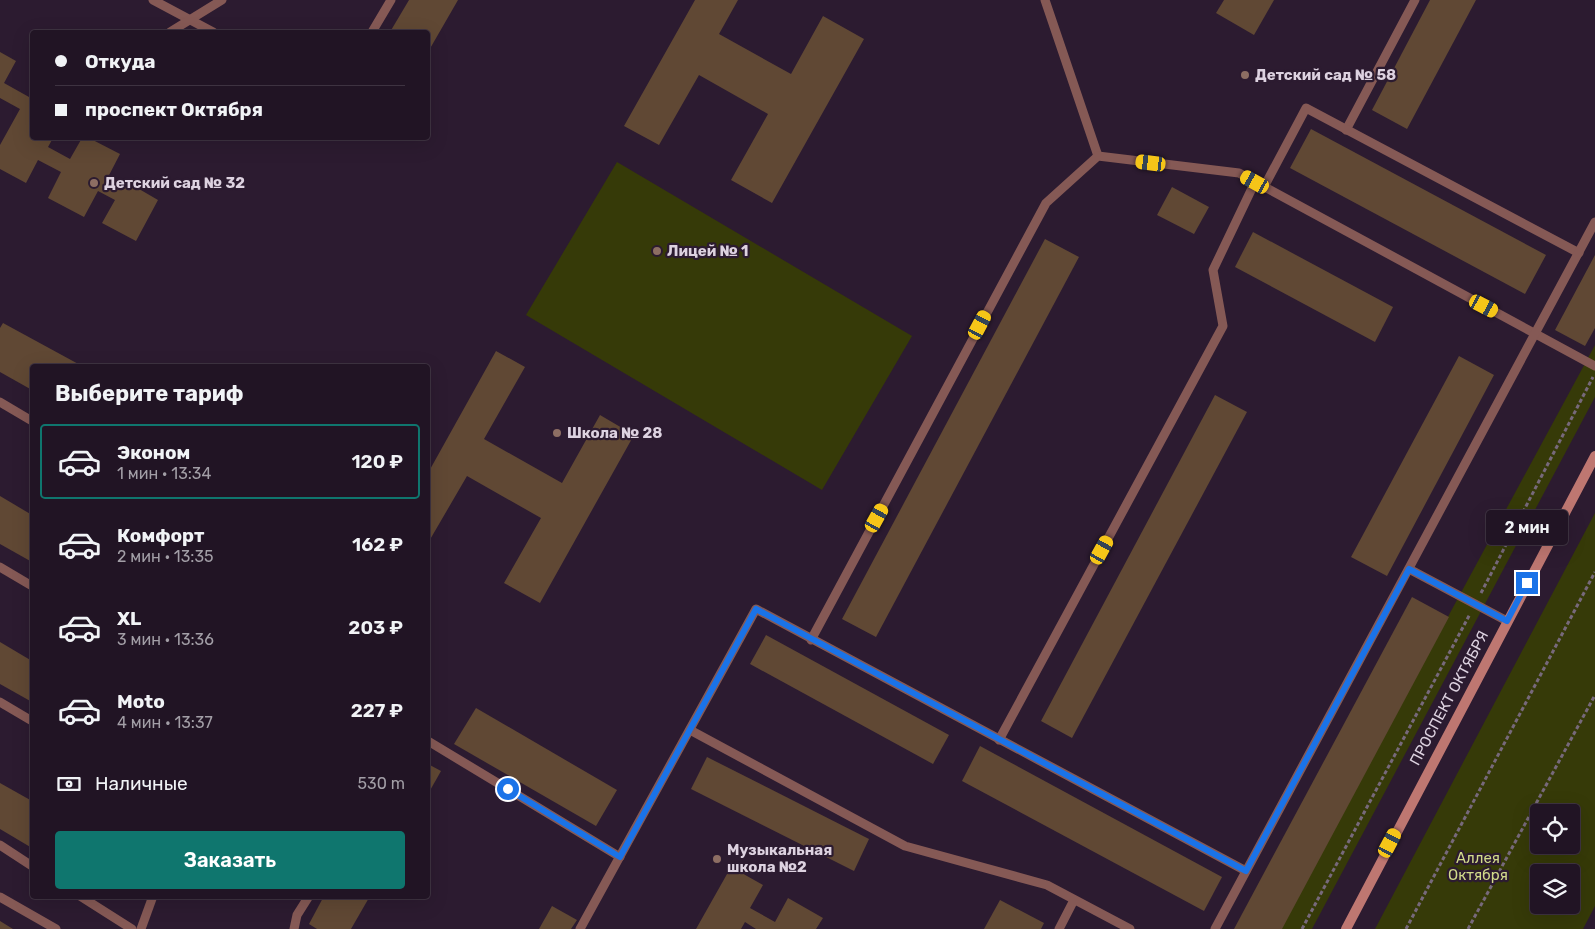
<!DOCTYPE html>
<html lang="ru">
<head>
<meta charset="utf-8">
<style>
  :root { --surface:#211424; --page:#2d2131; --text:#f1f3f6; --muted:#a29ea6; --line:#3e3341; --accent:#0f766e }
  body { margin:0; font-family:Rubik,sans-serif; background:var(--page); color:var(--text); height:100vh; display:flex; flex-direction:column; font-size:19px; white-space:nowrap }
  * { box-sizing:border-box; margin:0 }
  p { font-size:16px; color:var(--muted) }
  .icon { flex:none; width:28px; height:28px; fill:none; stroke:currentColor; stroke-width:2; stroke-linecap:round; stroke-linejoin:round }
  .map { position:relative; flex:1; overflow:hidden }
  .panel { position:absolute; left:30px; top:364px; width:400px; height:535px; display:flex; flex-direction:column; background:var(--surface); border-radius:5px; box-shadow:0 5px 20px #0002,0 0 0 1px var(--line) }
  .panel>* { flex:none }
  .top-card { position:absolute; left:30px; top:30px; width:400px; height:110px; border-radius:5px; box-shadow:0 5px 20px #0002,0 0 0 1px var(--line); display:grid; align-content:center; height:110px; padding:0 25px; background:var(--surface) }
  .buttons { position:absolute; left:1530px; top:804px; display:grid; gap:10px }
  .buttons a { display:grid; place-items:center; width:50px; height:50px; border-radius:5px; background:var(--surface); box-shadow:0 5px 20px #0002,0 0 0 1px var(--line); font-size:25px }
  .end { position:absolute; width:22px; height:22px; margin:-11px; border:6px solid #1a73e8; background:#fff; box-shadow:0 0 0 2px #fff }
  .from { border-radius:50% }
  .bubble { position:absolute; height:35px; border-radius:5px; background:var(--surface); box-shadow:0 5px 20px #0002,0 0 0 1px var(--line); font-size:16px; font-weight:600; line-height:35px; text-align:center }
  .car { position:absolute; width:15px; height:30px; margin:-15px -8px; border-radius:6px; box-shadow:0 0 4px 1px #0007; background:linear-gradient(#f5c518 24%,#345 0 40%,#f5c518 0 76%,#345 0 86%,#f5c518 0) }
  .top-card b { display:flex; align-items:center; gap:18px; height:48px; font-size:19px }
  .top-card b+b { border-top:1px solid var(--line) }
  .top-card i { width:12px; height:12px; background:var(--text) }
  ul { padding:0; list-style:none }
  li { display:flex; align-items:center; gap:15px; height:75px; margin:0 10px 8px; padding:0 15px; border:2px solid transparent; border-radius:5px }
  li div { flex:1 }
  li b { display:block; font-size:19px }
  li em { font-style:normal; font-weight:600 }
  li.current { border-color:var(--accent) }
  li>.icon { width:45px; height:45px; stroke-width:1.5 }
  h2 { padding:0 25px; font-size:22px; line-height:60px }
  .pay { display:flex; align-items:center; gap:12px; height:55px; padding:0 25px; font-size:19px }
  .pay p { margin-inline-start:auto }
  .action { display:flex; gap:10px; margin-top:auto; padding:10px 25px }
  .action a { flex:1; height:58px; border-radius:5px; background:var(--accent); color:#fff; font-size:20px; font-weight:600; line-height:58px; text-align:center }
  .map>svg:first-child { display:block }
  .green { fill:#363a08; fill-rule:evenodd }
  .building { fill:#604834 }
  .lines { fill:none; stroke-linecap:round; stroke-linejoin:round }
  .path { stroke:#77697b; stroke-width:3; stroke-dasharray:4 2.5; stroke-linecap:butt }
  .lane { stroke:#855955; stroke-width:9 }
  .secondary { stroke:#be7771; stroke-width:10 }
  .route { stroke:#1a73e8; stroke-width:6 }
  .education-dot { fill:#8d6e63; stroke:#2c1b30; stroke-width:2 }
  .labels { text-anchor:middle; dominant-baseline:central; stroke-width:4.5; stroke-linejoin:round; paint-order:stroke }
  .poi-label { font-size:15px; font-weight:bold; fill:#ddd2e0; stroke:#2c1b30; text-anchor:start }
  .street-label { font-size:15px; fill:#ddd2e0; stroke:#2c1b30 }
  .park-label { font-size:15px; fill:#d1da8a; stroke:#2c1b30 }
</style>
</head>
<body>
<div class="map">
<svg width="1595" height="929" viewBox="0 0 1595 929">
  <rect width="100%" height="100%" fill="#2c1b30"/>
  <g class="green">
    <polygon points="617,162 912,336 822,490 526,315"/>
    <polygon points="1595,345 1595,397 1312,929 1279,929"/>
    <path d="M 1595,513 L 1595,906 L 1583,929 L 1375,929 ZM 1539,812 L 1571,812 L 1571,845 L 1539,845 ZM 1539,872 L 1571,872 L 1571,905 L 1539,905 Z"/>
  </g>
  <g class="building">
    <polygon points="409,0 458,0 428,52 428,32 390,32"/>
    <polygon points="695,0 738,0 719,34 791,74 823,16 864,39 772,203 731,180 768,114 699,75 659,145 624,126"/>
    <polygon points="1224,0 1274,0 1254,35 1216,13"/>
    <polygon points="1430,0 1476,0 1407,129 1372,110"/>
    <polygon points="0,52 16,61 4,83 29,97 32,90 32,138 53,138 48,147 70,159 82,138 89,138 120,154 106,181 123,190 127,182 158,200 136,241 102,223 115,200 98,191 84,217 48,198 61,172 38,160 26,183 0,169 0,145 20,109 0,98"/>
    <polygon points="1311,129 1546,255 1525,294 1290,168"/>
    <polygon points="1172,187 1209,207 1194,234 1157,215"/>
    <polygon points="1253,232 1393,307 1375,342 1235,267"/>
    <polygon points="1045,239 1079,257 876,637 842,619"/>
    <polygon points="1595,255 1595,328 1585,346 1555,330"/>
    <polygon points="3,323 82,366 32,366 32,390 0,372 0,328"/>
    <polygon points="496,351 525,367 484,439 562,483 600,415 634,435 540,603 504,583 541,518 467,476 428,543 428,473"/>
    <polygon points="1459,356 1494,375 1387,576 1351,557"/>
    <polygon points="1215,395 1247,412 1072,738 1041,721"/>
    <polygon points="0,496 32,515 32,562 0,544"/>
    <polygon points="1412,597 1449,617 1282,929 1234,929"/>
    <polygon points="766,635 949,735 933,764 750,664"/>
    <polygon points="0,642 32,661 32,702 0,684"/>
    <polygon points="476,708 617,790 596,826 454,744"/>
    <polygon points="980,746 1222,877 1204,911 962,781"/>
    <polygon points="707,757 869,839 854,871 691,789"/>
    <polygon points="428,764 441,771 428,794"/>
    <polygon points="0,783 32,801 32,848 0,829"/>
    <polygon points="731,867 763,885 750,908 775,922 788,898 823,918 816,929 756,929 745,922 741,929 696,929"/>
    <polygon points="324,896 370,896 351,929 317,929 309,924"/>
    <polygon points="1000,900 1044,923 1041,929 984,929"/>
    <polygon points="552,906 577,920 571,929 539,929"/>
    <polygon points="0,921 13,929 0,929"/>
  </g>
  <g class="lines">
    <g class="path">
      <polyline points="1481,593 1593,377"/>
      <polyline points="1302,929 1470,614"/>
      <polyline points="1406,929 1595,572"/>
      <polyline points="1468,929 1595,695"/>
    </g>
    <g class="lane">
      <polyline points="153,0 213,32"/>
      <polyline points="1045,0 1098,156"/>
      <polyline points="170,32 222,0"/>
      <polyline points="372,32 391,0"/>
      <polyline points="1346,130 1415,0"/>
      <polyline points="1264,187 1306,108 1579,253"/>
      <polyline points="0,402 32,421"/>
      <polyline points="0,567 32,586"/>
      <polyline points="1409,569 1507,621"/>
      <polyline points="811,640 1046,203 1098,156 1239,173 1595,366"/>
      <polyline points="0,702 32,721"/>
      <polyline points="690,730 905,846 1047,885 1130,929"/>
      <polyline points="999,740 1223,326 1213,270 1255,182"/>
      <polyline points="428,741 620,857"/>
      <polyline points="0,845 32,866"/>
      <polyline points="80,896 132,929"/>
      <polyline points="0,897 56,929"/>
      <polyline points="141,929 153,896"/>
      <polyline points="294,929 297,915 309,896"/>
      <polyline points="580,929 756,609 1246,871"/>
      <polyline points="1059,929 1074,900"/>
      <polyline points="1215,929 1595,222"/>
    </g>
    <polyline class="secondary" points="1346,929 1595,456"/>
  </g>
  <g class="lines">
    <polyline class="route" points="508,789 620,857 756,609 1246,871 1409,569 1507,621 1527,583"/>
  </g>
  <g class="education-dot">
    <circle cx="1245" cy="75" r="5"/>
    <circle cx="94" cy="183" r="5"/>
    <circle cx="657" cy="251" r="5"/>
    <circle cx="557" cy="433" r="5"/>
    <circle cx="717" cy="859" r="5"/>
  </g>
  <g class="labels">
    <g class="poi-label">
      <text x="1255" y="75">Детский сад № 58</text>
      <text x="104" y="183">Детский сад № 32</text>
      <text x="667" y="251">Лицей № 1</text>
      <text x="567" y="433">Школа № 28</text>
      <text x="727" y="850">Музыкальная<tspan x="727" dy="17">школа №2</tspan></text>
    </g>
    <g class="street-label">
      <text transform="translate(1449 698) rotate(-62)">ПРОСПЕКТ ОКТЯБРЯ</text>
    </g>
    <g class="park-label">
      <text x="1478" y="858">Аллея<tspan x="1478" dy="17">Октября</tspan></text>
    </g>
  </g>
</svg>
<div class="buttons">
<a><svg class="icon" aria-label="locate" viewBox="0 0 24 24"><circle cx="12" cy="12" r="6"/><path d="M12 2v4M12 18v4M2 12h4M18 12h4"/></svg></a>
<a><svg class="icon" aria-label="layers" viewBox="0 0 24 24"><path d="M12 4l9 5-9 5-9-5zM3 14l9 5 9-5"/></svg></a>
</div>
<i class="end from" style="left:508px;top:789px"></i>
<i class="end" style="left:1527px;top:583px"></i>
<div class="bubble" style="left:1486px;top:510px;width:82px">2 мин</div>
<i class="car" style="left:1151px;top:163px;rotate:277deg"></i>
<i class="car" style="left:1255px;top:182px;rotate:299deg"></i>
<i class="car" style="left:1484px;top:306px;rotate:118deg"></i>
<i class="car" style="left:980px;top:325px;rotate:28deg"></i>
<i class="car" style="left:877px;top:518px;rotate:29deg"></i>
<i class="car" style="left:1102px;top:550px;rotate:29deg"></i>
<i class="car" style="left:1390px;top:843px;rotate:28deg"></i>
<div class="top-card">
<b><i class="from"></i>Откуда</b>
<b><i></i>проспект Октября</b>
</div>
<section class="panel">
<h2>Выберите тариф</h2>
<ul>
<li class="current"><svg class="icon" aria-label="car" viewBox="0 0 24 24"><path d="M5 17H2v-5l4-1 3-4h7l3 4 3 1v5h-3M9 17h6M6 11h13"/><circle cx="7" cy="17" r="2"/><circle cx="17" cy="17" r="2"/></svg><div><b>Эконом</b><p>1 мин · 13:34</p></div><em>120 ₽</em></li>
<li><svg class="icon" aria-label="car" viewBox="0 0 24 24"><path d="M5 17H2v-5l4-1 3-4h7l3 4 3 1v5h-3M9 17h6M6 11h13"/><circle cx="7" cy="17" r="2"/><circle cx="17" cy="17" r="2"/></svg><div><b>Комфорт</b><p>2 мин · 13:35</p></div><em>162 ₽</em></li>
<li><svg class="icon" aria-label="car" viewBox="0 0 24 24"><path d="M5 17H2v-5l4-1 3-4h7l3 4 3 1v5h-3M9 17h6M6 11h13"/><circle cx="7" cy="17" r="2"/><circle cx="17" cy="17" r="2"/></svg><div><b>XL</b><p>3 мин · 13:36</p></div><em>203 ₽</em></li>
<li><svg class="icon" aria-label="car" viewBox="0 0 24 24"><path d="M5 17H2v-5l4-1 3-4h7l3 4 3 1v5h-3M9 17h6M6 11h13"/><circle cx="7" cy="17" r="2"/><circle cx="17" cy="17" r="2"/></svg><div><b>Moto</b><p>4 мин · 13:37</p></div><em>227 ₽</em></li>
</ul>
<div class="pay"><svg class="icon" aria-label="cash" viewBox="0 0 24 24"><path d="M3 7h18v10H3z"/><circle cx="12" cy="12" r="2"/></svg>Наличные<p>530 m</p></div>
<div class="action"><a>Заказать</a></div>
</section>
</div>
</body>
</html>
